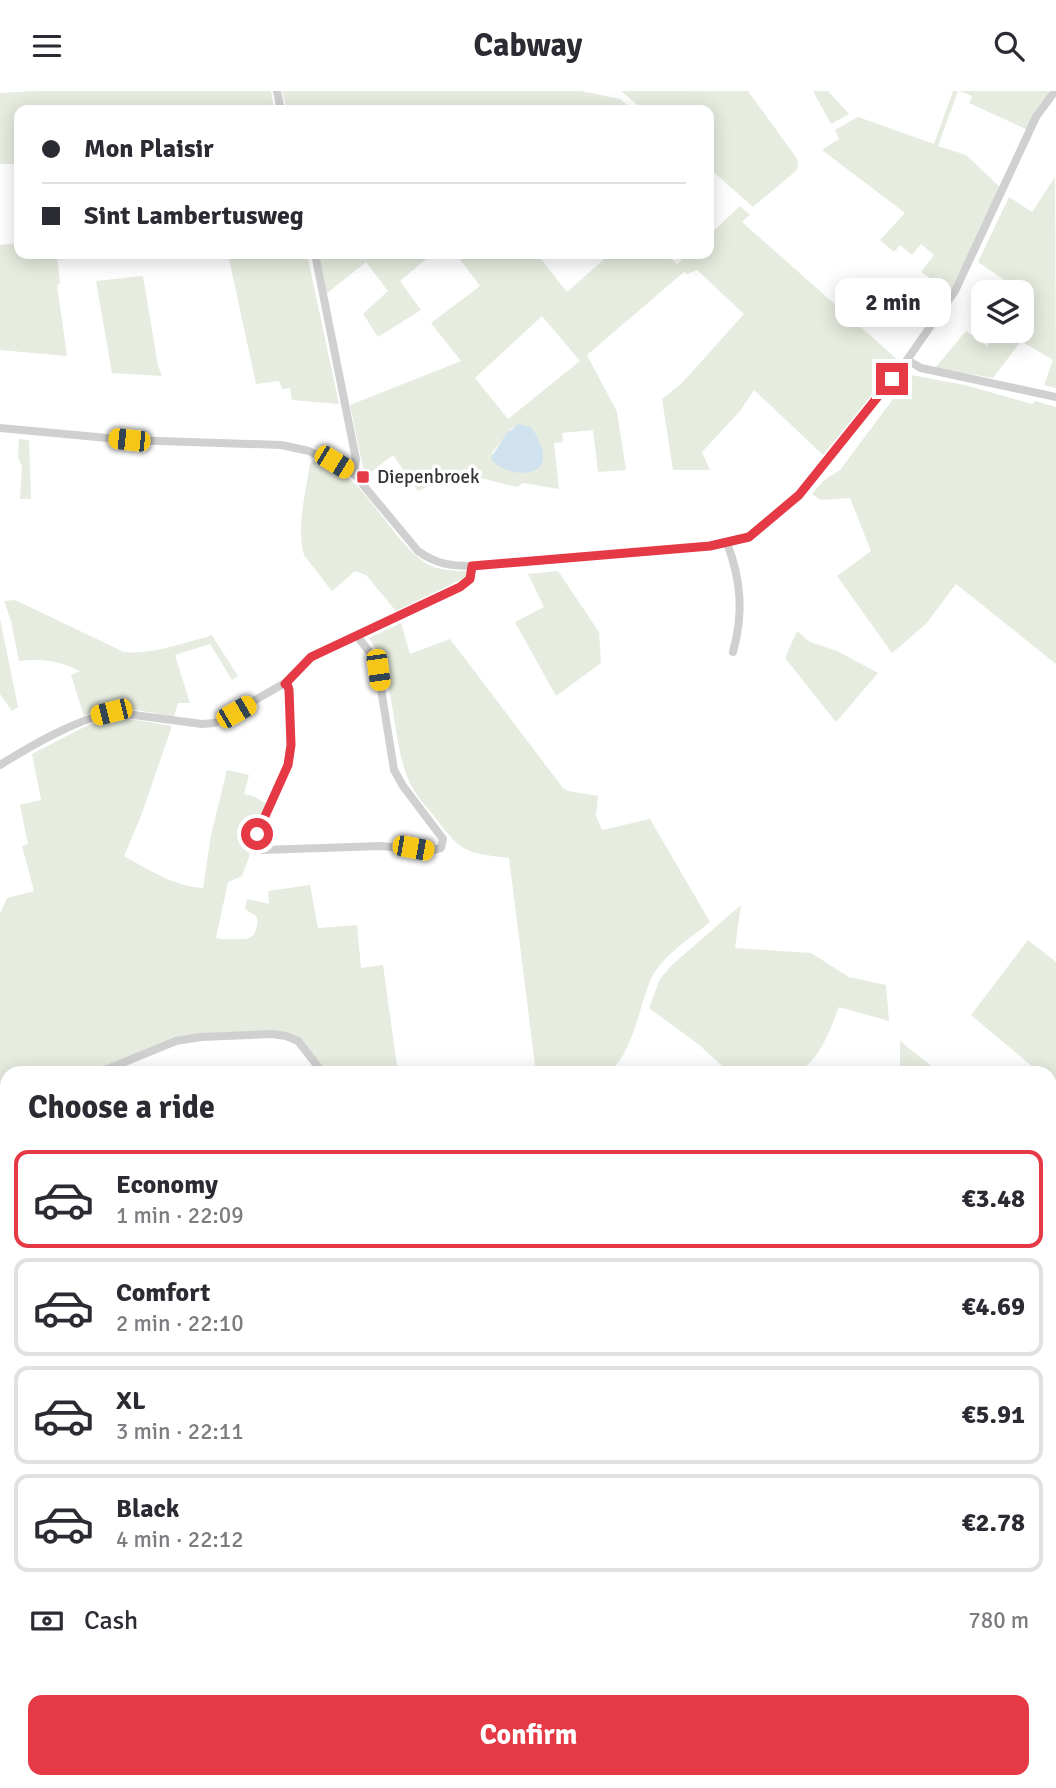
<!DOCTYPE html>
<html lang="en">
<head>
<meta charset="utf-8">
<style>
  :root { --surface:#fff; --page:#f7f7f7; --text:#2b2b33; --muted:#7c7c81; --line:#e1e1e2; --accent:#e63946 }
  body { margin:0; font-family:Signika,sans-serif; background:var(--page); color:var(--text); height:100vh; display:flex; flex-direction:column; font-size:26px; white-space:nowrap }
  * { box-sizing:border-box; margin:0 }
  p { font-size:23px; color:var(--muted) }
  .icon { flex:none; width:38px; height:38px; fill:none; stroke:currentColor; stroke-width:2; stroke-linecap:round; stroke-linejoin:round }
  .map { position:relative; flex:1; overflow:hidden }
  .panel { position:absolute; left:0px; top:975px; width:1057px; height:723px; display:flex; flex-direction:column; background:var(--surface); border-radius:21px 21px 0 0; box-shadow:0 4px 18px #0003 }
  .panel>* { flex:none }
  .guide { position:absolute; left:14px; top:14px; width:700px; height:154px; border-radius:14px; box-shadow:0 4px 18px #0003; display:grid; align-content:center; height:154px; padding:0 28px; background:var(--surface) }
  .controls { position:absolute; left:971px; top:189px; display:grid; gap:14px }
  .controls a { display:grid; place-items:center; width:63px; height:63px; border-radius:14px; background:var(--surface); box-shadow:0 4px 18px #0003; font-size:35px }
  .end { position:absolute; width:32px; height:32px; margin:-16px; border:9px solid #e63946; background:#fff; box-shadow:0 0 0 4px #fff }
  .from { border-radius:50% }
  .bubble { position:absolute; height:49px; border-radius:14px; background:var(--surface); box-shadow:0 4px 18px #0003; font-size:23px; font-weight:700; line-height:49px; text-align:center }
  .car { position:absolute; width:21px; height:42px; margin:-21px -10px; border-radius:9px; box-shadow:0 0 5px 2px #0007; background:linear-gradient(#f5c518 24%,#345 0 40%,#f5c518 0 76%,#345 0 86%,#f5c518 0) }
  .guide b { display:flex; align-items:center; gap:24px; height:66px; font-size:26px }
  .guide b+b { border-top:2px solid var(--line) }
  .guide i { width:18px; height:18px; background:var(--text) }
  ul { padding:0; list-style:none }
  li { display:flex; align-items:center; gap:21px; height:98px; margin:0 14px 10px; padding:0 14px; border:4px solid var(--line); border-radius:14px }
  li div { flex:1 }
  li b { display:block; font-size:26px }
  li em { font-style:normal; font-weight:700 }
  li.active { border-color:var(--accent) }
  li>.icon { width:63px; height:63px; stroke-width:1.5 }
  h2 { padding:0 28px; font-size:32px; line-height:84px }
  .pay { display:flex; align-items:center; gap:18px; height:77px; padding:0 28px; font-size:26px }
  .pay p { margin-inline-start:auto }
  .button { display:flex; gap:14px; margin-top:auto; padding:14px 28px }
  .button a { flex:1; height:80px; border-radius:14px; background:var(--accent); color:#fff; font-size:28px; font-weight:700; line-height:80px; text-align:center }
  header { display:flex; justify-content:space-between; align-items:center; height:91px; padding:0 28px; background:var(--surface); font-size:32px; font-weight:700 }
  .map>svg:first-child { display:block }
  .green { fill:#e6ecdf; fill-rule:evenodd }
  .water { fill:#cfe2ee }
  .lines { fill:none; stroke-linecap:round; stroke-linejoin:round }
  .minor { stroke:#d0d0d0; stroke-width:8 }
  .route { stroke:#e63946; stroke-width:9 }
  .poi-dot { fill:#e63946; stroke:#fff; stroke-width:2.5 }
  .labels { text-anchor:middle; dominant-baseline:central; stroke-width:7; stroke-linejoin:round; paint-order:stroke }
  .poi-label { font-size:19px; fill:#333; stroke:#fff; text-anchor:start }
</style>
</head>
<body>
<header><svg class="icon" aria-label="menu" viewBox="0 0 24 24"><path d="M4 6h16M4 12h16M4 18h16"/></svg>Cabway<svg class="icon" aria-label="search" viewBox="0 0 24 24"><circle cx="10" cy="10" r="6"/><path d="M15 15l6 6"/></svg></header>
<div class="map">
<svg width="1056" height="1697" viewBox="0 0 1056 1697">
  <rect width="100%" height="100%" fill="#fff"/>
  <g class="green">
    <polygon points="33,0 271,0 274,19 19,19 19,73 0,73 0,2"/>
    <polygon points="282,0 581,0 620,8 633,19 287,19"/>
    <polygon points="621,0 748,0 795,65 798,70 797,79 753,116 709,77 709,19 644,19"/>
    <polygon points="813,0 828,0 849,23 831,33"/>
    <polygon points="953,0 958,0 938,55 966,64 1001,97 950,200 921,181 934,164 921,153 912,164 900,154 894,161 880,149 905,122 822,59 839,48 835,39 858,26 934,53"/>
    <polygon points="960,0 1048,0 1051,2 1030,40 969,12 972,5"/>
    <polygon points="1055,86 1056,297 1044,294 1053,269 1021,250 993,287 935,277 966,240 987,255 998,240 1022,240 1022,207 1025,203 978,171 1009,106 1032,121"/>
    <path d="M 740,115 L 750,124 L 742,131 L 899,270 L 823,364 L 754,299 L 740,320 L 702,361 L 710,379 L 673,379 L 662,308 L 683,291 L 744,223 L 697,179 L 687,183 L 684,181 L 587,264 L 617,321 L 626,379 L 598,381 L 593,339 L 562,342 L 563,351 L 554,352 L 559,398 L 523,392 L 517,396 L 468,384 L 437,391 L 418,400 L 393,364 L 365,386 L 350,314 L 461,270 L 431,232 L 480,195 L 456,163 L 537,163 L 567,201 L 610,163 L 666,163 L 677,173 L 688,163 L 709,163 L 709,144 ZM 542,225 L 580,270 L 508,328 L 475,287 ZM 513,336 L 537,379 L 528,382 L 492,362 Z"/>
    <polygon points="19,152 19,163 57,163 60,193 57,194 67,265 0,259 0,154"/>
    <polygon points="228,163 307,163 339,313 292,309 290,297 282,298 279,290 256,293"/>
    <polygon points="318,163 351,163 356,165 360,163 432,163 400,190 421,219 378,246 363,223 388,200 366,171 326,203"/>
    <polygon points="143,185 158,275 162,285 112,282 96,190"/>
    <polygon points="911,284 965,294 1032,313 1035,310 1056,316 1056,573 956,493 926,533 892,562 837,485 871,460 850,407 821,409 812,403 823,390 840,379"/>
    <polygon points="19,348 29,349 31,408 20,408 22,376 18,366"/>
    <path d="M 313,370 C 326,375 341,380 352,390 C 376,412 401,457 426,472 C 439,480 454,480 469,480 L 468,485 L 396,520 L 366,484 L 355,480 L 332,500 L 304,464 C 296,436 306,401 310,373 Z"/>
    <polygon points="558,480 599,541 601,572 556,605 515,531 544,516 528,483"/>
    <path d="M 15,509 L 124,561 C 151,564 183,552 210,545 L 211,543 L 238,585 L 232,589 L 210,553 L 175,564 L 190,612 L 178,612 L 174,626 C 143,620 114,612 84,625 L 71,584 L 80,580 C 61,570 41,567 19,570 L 11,530 L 4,510 Z"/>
    <polygon points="0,528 18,616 12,620 0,603"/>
    <path d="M 401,532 L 410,563 L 450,548 L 563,697 L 568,700 L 598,705 L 596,725 L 602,739 L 650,728 L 710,831 C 691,847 664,863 652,886 C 640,909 632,971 606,981 C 594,986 551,982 536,982 L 509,767 C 465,762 461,761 434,725 C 424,713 412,700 407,685 C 390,640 397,588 369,547 Z"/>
    <polygon points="797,540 810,551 837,560 878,582 836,631 785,567"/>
    <path d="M 112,628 L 130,628 L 172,635 L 141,725 L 124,765 C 149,779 174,795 203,797 L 211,744 L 227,679 L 249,684 L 244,703 L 253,705 L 268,714 L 242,785 L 228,791 L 216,847 C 223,849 226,848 233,848 C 251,848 254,850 258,830 L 256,825 L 245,818 L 247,808 L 269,813 L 268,800 L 310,794 L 318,837 L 357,834 L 361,877 L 383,874 L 398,982 L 327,982 L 303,954 L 288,945 L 193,945 L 114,974 L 82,982 L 7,982 L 7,1000 L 0,1001 L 0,823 L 7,807 L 34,800 L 22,755 L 28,753 L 20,714 L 41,709 L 32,663 L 88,634 Z"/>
    <path d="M 741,814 L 735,857 L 811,862 L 849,886 L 886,894 L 889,930 L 839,916 C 831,936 818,977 792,982 C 773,985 750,982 730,982 L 698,953 L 649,917 L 660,888 L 672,874 Z"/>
    <polygon points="1028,849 1056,871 1056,994 1050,989 1050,982 1040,982 971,924"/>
    <polygon points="900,950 940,982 900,982"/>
    <polygon points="1050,1071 1056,1076 1056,1159 1050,1163"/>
    <polygon points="1056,1293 1056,1674 1048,1697 897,1697 896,1691 1050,1690 1050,1294"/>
    <polygon points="55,1690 80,1691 85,1693 249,1690 289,1697 15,1697"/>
    <polygon points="869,1690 870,1697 718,1697 718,1691"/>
  </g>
  <g class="water">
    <path d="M 519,333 L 531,336 C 571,395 501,387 491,367 L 506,343 Z"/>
    <polygon points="0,1537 7,1560 7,1690 55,1691 15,1697 0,1697"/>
    <polygon points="386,1690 405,1697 289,1697 249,1691"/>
    <polygon points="457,1691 457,1690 539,1691 525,1697 434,1697"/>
    <path d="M 544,1691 L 643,1691 C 611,1697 576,1697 544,1691 Z"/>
  </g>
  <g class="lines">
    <g class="minor">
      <polyline points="277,0 281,19"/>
      <polyline points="315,163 356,368 354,383"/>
      <polyline points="907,269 921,277 1056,306"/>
      <path d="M 0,337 L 129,349 L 281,354 L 309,360 L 354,383 L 418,460 C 436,473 450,475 472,475 L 710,455 L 749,446 L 799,404 L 907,269 L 955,200 L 1036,26 L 1055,0"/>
      <path d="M 727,452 C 741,489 744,522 733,561"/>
      <polyline points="285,592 289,599 291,654 288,674 257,743 255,753 262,759 381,755 429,760 441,757 443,748 403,695 394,679 378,579 371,563 357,545"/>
      <path d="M 0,674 C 34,653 72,631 111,621 L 202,633 L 215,632 L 285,592 L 311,566 L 460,496 L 470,488 L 472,475"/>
      <polyline points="93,982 110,977 176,950 201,946 272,943 286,945 298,950 323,982"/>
      <polyline points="0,1005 7,1003"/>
      <polyline points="1052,1697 1056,1687"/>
    </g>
  </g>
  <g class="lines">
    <polyline class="route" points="257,743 288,674 291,654 289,599 287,592 285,593 311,566 460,496 470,488 472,475 710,455 749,446 799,404 892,288"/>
  </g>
  <rect class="poi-dot" x="356" y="379" width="14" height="14" rx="3.5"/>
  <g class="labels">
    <g class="poi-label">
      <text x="377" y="386">Diepenbroek</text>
    </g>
  </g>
</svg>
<div class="controls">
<a><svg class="icon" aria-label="layers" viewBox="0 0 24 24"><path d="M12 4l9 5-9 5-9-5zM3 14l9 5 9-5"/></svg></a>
</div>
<i class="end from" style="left:257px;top:743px"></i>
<i class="end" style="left:892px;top:288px"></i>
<div class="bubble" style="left:835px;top:187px;width:116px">2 min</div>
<i class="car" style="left:129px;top:349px;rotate:276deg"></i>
<i class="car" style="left:334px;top:371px;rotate:121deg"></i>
<i class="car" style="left:378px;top:579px;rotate:172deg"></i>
<i class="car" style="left:111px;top:621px;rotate:256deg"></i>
<i class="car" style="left:236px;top:621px;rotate:60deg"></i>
<i class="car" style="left:413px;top:757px;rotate:100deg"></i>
<div class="guide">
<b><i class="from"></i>Mon Plaisir</b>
<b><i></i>Sint Lambertusweg</b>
</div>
<section class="panel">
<h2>Choose a ride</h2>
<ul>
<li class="active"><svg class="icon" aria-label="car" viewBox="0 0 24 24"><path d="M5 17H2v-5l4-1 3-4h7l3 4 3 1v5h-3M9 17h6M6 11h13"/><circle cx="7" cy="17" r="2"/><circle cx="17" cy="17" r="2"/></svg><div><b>Economy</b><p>1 min · 22:09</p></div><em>€3.48</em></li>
<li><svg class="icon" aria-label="car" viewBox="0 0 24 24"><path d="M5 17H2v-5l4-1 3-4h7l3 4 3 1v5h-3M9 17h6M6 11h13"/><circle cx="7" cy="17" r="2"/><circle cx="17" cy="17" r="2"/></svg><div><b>Comfort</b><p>2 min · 22:10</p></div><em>€4.69</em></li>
<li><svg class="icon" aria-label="car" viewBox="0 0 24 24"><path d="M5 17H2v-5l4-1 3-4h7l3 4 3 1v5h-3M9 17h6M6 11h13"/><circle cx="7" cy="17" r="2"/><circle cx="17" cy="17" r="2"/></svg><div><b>XL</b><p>3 min · 22:11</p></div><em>€5.91</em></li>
<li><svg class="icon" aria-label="car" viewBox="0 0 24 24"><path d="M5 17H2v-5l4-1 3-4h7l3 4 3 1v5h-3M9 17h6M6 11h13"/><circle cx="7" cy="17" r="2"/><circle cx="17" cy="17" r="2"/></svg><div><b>Black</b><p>4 min · 22:12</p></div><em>€2.78</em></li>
</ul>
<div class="pay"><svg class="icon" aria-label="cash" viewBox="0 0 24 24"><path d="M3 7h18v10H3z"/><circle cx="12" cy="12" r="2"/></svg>Cash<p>780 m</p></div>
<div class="button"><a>Confirm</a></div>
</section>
</div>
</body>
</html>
